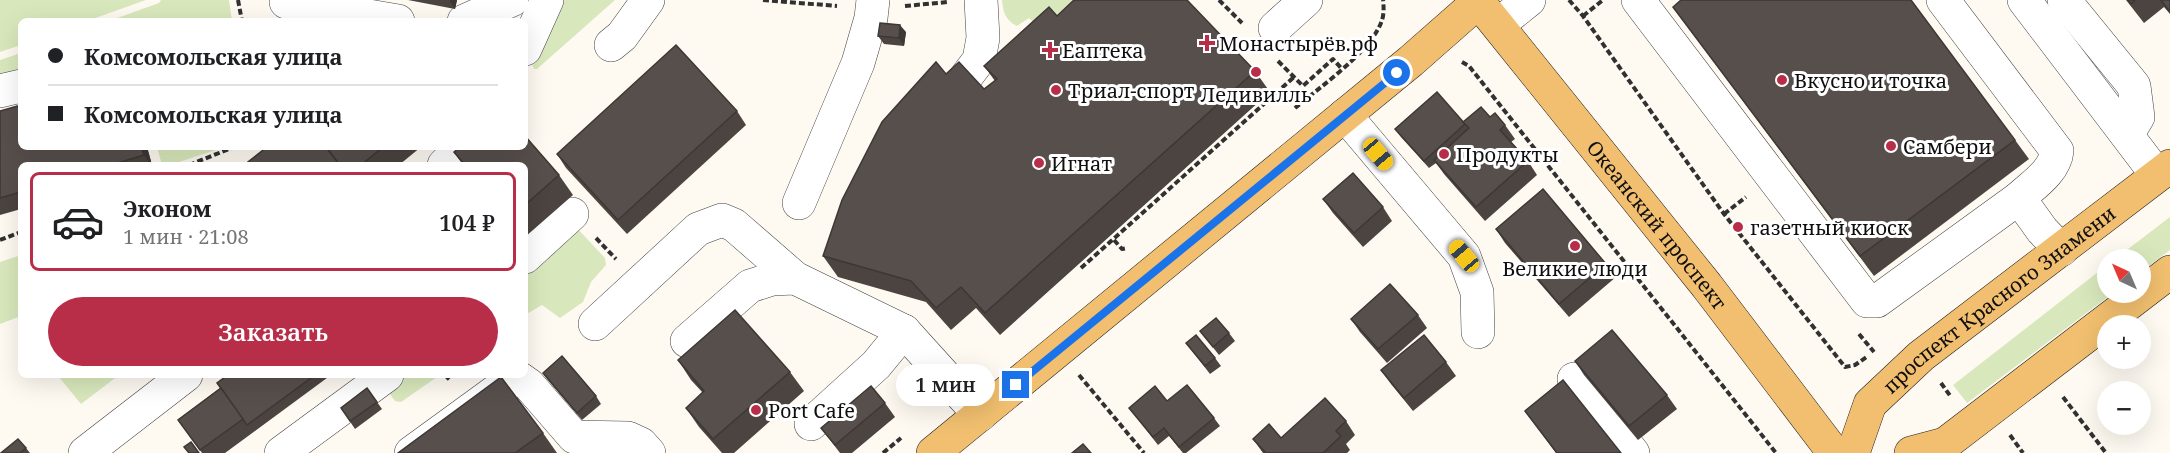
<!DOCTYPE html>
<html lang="ru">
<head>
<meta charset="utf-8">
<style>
  :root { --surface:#fff; --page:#f6f6f6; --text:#202124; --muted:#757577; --line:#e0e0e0; --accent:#b82d48 }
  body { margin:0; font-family:"Noto Serif",serif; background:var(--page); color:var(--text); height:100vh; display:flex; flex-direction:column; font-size:22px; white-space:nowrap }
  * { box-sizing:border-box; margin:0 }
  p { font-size:20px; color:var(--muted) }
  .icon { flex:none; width:33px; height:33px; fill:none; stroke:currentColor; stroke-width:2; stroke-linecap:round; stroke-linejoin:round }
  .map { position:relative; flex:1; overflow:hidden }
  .side { position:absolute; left:18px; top:162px; width:510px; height:216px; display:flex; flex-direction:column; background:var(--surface); border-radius:9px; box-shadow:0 6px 24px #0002 }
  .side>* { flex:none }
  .hud { position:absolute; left:18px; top:18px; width:510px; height:132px; border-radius:9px; box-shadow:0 6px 24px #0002; display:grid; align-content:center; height:132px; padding:0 30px; background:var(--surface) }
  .needle { width:39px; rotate:316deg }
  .buttons { position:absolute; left:2097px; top:249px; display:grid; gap:12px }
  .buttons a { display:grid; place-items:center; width:54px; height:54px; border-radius:50%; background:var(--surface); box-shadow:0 6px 24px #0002; font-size:30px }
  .end { position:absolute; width:27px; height:27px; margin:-14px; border:8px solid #1a73e8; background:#fff; box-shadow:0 0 0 3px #fff }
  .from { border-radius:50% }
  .bubble { position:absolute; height:42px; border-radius:21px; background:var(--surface); box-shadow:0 6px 24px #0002; font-size:20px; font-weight:600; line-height:42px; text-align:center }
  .car { position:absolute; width:18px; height:36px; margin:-18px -9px; border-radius:8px; box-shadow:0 0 4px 2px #0007; background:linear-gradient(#f5c518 24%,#345 0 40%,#f5c518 0 76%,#345 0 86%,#f5c518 0) }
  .hud b { display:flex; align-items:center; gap:21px; height:57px; font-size:22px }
  .hud b+b { border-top:2px solid var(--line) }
  .hud i { width:15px; height:15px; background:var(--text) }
  ul { padding:10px 0 0; list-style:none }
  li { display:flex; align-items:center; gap:18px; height:99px; margin:0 12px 9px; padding:0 18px; border:3px solid var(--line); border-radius:9px }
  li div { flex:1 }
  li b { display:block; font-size:22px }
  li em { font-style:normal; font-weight:600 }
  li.selected { border-color:var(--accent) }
  li>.icon { width:54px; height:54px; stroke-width:1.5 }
  .action { display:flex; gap:12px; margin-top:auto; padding:12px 30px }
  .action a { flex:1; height:69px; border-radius:36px; background:var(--accent); color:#fff; font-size:24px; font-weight:600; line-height:69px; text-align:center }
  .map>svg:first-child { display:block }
  .green { fill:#d9e8bc }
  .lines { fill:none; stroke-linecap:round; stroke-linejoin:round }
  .minor-casing { stroke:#424242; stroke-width:34 }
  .major-casing { stroke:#202020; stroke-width:34 }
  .path { stroke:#313131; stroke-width:4; stroke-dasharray:6 3; stroke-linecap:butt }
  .minor { stroke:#fff; stroke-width:33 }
  .major { stroke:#f1bf6f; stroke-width:33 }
  .wall { fill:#4b4441 }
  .shaded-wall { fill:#3d3735 }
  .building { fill:#574f4c; stroke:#3d3735; stroke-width:1.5 }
  .route { stroke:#1a73e8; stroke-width:8 }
  .poi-dot { fill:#b82d48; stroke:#fff; stroke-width:2 }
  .labels { text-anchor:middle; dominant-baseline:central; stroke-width:6; stroke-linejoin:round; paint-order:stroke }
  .poi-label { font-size:20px; fill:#0f0f0f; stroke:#fff; text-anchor:start }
  .street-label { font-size:20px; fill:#0f0f0f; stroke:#fff }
</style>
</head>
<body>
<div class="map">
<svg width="2170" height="453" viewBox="0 0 2170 453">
  <rect width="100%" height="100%" fill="#fefaf2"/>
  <g class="green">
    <polygon points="0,0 146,0 87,21 21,21 21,45 0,52"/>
    <polygon points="161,0 229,0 232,21 109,21 159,3"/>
    <polygon points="554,0 615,0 537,69 534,69 531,62"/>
    <path d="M 1002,0 L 1132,0 L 1043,31 L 1029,18 L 1017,26 C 1005,20 1003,12 1002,0 Z"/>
    <polygon points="21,53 21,72 0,77 0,60"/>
    <polygon points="157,147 225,147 170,165 162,165"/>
    <polygon points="2170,217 2170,250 2141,272 2140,260 2115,259"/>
    <polygon points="575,226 605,258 606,265 591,282 583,302 560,318 542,305 525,315 525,267"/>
    <polygon points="21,255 21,316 0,324 0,262"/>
    <polygon points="2107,265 2108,292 2113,293 1967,403 1953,385"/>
    <polygon points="62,375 119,375 81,404 59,377"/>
    <polygon points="403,375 440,375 401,402 395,401 388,391"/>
  </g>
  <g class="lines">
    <g class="minor-casing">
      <g id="minor">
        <polyline points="1638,0 1867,301 1877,301 2019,198"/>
        <path d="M 1943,0 L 2057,151 C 2055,171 2033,185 2019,198 L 2042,230 L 2061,250"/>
        <polyline points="2024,0 2157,175"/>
        <polyline points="2064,0 2134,86 2138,117 2127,135"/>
        <polyline points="286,2 398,21"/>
        <polyline points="464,21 512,0"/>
        <polyline points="1498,25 1529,0"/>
        <polyline points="1275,28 1306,0"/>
        <polyline points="611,45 622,36 648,0"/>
        <polyline points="525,49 547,0"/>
        <polyline points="956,90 979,60 983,38 981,0"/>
        <polyline points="0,91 21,86"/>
        <polyline points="1345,115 1464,256 1477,292 1478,332"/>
        <polyline points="444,165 462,147"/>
        <polyline points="799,203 858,63 871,18 873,0"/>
        <polyline points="525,257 572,214"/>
        <polyline points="595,324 698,229 722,220 734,225 795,278 904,331 980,415"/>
        <polyline points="687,341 750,286 772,279 795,278"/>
        <polyline points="1574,379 1633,453"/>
        <polyline points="811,424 876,365 904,331"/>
        <polyline points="85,453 186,375"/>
        <polyline points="281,453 387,375"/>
        <polyline points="411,453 503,386 519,378 529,385 574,437 628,438 641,444 649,453"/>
      </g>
    </g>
    <g class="major-casing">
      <g id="major">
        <path id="s1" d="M 1477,0 L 1707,286 L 1834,453"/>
        <polyline points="933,453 1411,61 1478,2"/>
        <path id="s2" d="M 1853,453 L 1870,404 L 1921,356 L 2170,166"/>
        <polyline points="1911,453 1945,444 2170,272"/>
      </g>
    </g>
    <g class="path">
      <polyline points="238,0 242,21"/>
      <polyline points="763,0 837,6"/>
      <polyline points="1219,0 1242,23"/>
      <polyline points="1569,0 1583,16 1724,214 1845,367 1855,365 1868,356"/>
      <polyline points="905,6 948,2"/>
      <polyline points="1583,16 1603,0"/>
      <polyline points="1278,61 1303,86 1333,59 1341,68"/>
      <polyline points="1462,62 1469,66 1776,453"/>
      <path d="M 1295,108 C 1320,87 1369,53 1381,23 C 1384,16 1384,8 1383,0"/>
      <polyline points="189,165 234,147"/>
      <polyline points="1724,214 1746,197"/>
      <polyline points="596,238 616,259"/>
      <polyline points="0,240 21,232"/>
      <polyline points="1114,240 1122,249 1127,248"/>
      <polyline points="1081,268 1294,77"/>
      <polyline points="1859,334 1874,352"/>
      <polyline points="445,375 450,380"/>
      <polyline points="1079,375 1144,453"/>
      <polyline points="1941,383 1951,397"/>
      <polyline points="2063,397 2106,453"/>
      <polyline points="2010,435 2023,453"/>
      <polyline points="883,453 901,438"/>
    </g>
    <use href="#minor" class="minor"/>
    <use href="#major" class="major"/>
  </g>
  <g class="wall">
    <polygon points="408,0 457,0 455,9"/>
    <polygon points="2126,0 2170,0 2170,14 2164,7 2144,23"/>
    <polygon points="1673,7 2015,140 2029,159 1874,276"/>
    <polygon points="1057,16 1255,71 1270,92 1000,335 976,308 951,330 926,302 838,277 823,256 946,74 984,89 995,81 984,66"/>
    <polygon points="906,32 904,46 884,44 878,36"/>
    <polygon points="0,111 21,147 147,147 152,165 21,165 21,209 0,215"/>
    <polygon points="737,111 746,125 627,234 566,168 557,154"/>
    <polygon points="1490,117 1505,125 1515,139 1511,142 1528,161 1537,175 1485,221 1444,174 1436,163 1429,168 1401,137 1395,129 1464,123"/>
    <polygon points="525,136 559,175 573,195 525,237 525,165 463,165 454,152 460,147 525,147"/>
    <polygon points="267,147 421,147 399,165 250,165"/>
    <polygon points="1323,199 1383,207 1392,221 1363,247 1333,213"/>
    <polygon points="1496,229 1606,264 1616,277 1569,317 1505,243"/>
    <polygon points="1418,315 1427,328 1387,363 1360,332 1351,319"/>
    <polygon points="1200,331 1229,333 1235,341 1219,355"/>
    <polygon points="1186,343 1215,358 1221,366 1210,374"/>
    <polygon points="678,360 790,372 804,391 734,453 722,453 699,427 686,408 703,393 691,380"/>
    <polygon points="1575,361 1667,395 1677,409 1638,440 1584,375"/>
    <polygon points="1446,362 1456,376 1413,411 1391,384 1381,370"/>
    <polygon points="543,373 596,396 601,404 582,420 548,380"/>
    <polygon points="228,375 331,375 225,453 202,453 178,420 220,388"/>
    <polygon points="367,388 382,409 355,429 341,408"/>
    <polygon points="1167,401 1214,418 1220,426 1186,453 1183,453 1169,436 1158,445 1129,408"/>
    <polygon points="885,403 895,417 852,453 840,453 821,428"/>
    <polygon points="1525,411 1621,453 1556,453"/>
    <polygon points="1346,421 1355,435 1346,444 1350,450 1347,453 1263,453 1253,439 1281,438"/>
    <polygon points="543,433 557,453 398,453"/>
    <polygon points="26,448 30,453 1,453"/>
  </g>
  <g class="shaded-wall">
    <polygon points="450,0 457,0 455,9 450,1"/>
    <polygon points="900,25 906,32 904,46 899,38"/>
    <polygon points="141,147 147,147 152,165 151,165 144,155"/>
  </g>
  <g class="building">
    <polygon points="1074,0 1187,0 1255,71 985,313 961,287 936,308 911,281 823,256 842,200 882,122 936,62 946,74 959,62 984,89 997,79 984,66 1049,7 1057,16"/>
    <polygon points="1681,0 1911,0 2015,140 1860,256 1673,7"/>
    <polygon points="2128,0 2135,0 2131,4"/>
    <polygon points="2161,0 2170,0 2170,12"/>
    <polygon points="880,23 900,25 899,38 878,36"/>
    <polygon points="676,45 737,111 618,220 557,154"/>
    <polygon points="1437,92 1465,124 1424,161 1395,129"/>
    <polygon points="21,105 21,147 141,147 144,155 111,165 21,165 21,192 0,198 0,111"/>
    <polygon points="1481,107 1490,117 1495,113 1505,125 1500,130 1528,161 1476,207 1434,160 1469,128 1463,122"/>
    <polygon points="525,136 559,175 525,205 525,165 464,165 464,164 454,152 460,147 525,147"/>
    <polygon points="267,147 326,147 340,165 250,165 248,162"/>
    <polygon points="326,147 383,147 361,165 340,165"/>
    <polygon points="1353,173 1383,207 1354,233 1323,199"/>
    <polygon points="1543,189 1606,264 1559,304 1496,229"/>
    <polygon points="1390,284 1418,315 1378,349 1351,319"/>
    <polygon points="735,310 790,372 713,439 686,408 704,391 678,360"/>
    <polygon points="1216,318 1229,333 1213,347 1200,331"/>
    <polygon points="1612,330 1667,395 1629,426 1575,361"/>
    <polygon points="1196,335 1215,358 1205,366 1186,343"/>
    <polygon points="1424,335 1446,362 1404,398 1381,370"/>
    <polygon points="562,356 596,396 577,413 543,373"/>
    <polygon points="228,375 315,375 247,425 217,383"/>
    <polygon points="501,377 543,433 515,453 398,453"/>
    <polygon points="1563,380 1621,453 1557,453 1525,411"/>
    <polygon points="1187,385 1214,418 1179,447 1164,428 1153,437 1129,408 1155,386 1167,401"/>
    <polygon points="871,386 885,403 835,445 821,428"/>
    <polygon points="221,388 243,419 200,450 178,420"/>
    <polygon points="367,388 377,402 350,421 341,408"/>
    <polygon points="1325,398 1346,421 1336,431 1341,436 1323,453 1266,453 1253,439 1269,424 1281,438"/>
    <polygon points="18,439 26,448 20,453 1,453"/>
    <polygon points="191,442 199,453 189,453 184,447"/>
    <polygon points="1083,444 1091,453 1072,453"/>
  </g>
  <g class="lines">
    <polyline class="route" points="1016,385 1397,73"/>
  </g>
  <g class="poi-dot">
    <path d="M1204 34h6v6h6v6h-6v6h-6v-6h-6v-6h6z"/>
    <path d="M1047 41h6v6h6v6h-6v6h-6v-6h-6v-6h6z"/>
    <circle cx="1256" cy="72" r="6"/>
    <circle cx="1782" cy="80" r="6"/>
    <circle cx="1056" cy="90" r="6"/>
    <circle cx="1891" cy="146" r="6"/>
    <circle cx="1444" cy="154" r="6"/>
    <circle cx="1039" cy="163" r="6"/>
    <circle cx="1738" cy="227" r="6"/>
    <circle cx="1575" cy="246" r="6"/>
    <circle cx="756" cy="410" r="6"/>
  </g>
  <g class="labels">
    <g class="poi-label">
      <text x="1219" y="43">Монастырёв.рф</text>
      <text x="1062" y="50">Еаптека</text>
      <text x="1794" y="80">Вкусно и точка</text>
      <text x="1068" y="90">Триал-спорт</text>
      <text x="1256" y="94" text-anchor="middle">Ледивилль</text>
      <text x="1903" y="146">Самбери</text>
      <text x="1456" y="154">Продукты</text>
      <text x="1051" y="163">Игнат</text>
      <text x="1750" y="227">газетный киоск</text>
      <text x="1575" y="268" text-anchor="middle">Великие люди</text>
      <text x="768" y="410">Port Cafe</text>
    </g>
    <g class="street-label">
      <text stroke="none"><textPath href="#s1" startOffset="288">Океанский проспект</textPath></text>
      <text stroke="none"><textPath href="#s2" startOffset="218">проспект Красного Знамени</textPath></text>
    </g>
  </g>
</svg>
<div class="buttons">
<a><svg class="needle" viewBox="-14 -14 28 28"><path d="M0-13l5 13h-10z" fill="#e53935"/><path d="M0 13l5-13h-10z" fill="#757577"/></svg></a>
<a>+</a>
<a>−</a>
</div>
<i class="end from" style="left:1397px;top:73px"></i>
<i class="end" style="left:1016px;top:385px"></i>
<div class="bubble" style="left:896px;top:364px;width:99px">1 мин</div>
<i class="car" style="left:1378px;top:154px;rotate:140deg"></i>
<i class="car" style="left:1464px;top:256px;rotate:320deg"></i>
<div class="hud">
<b><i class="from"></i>Комсомольская улица</b>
<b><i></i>Комсомольская улица</b>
</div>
<section class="side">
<ul>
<li class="selected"><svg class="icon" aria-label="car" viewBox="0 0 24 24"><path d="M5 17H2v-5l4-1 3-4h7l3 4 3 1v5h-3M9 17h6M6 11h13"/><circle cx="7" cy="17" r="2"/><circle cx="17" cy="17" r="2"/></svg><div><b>Эконом</b><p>1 мин · 21:08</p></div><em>104 ₽</em></li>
</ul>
<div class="action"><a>Заказать</a></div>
</section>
</div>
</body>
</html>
